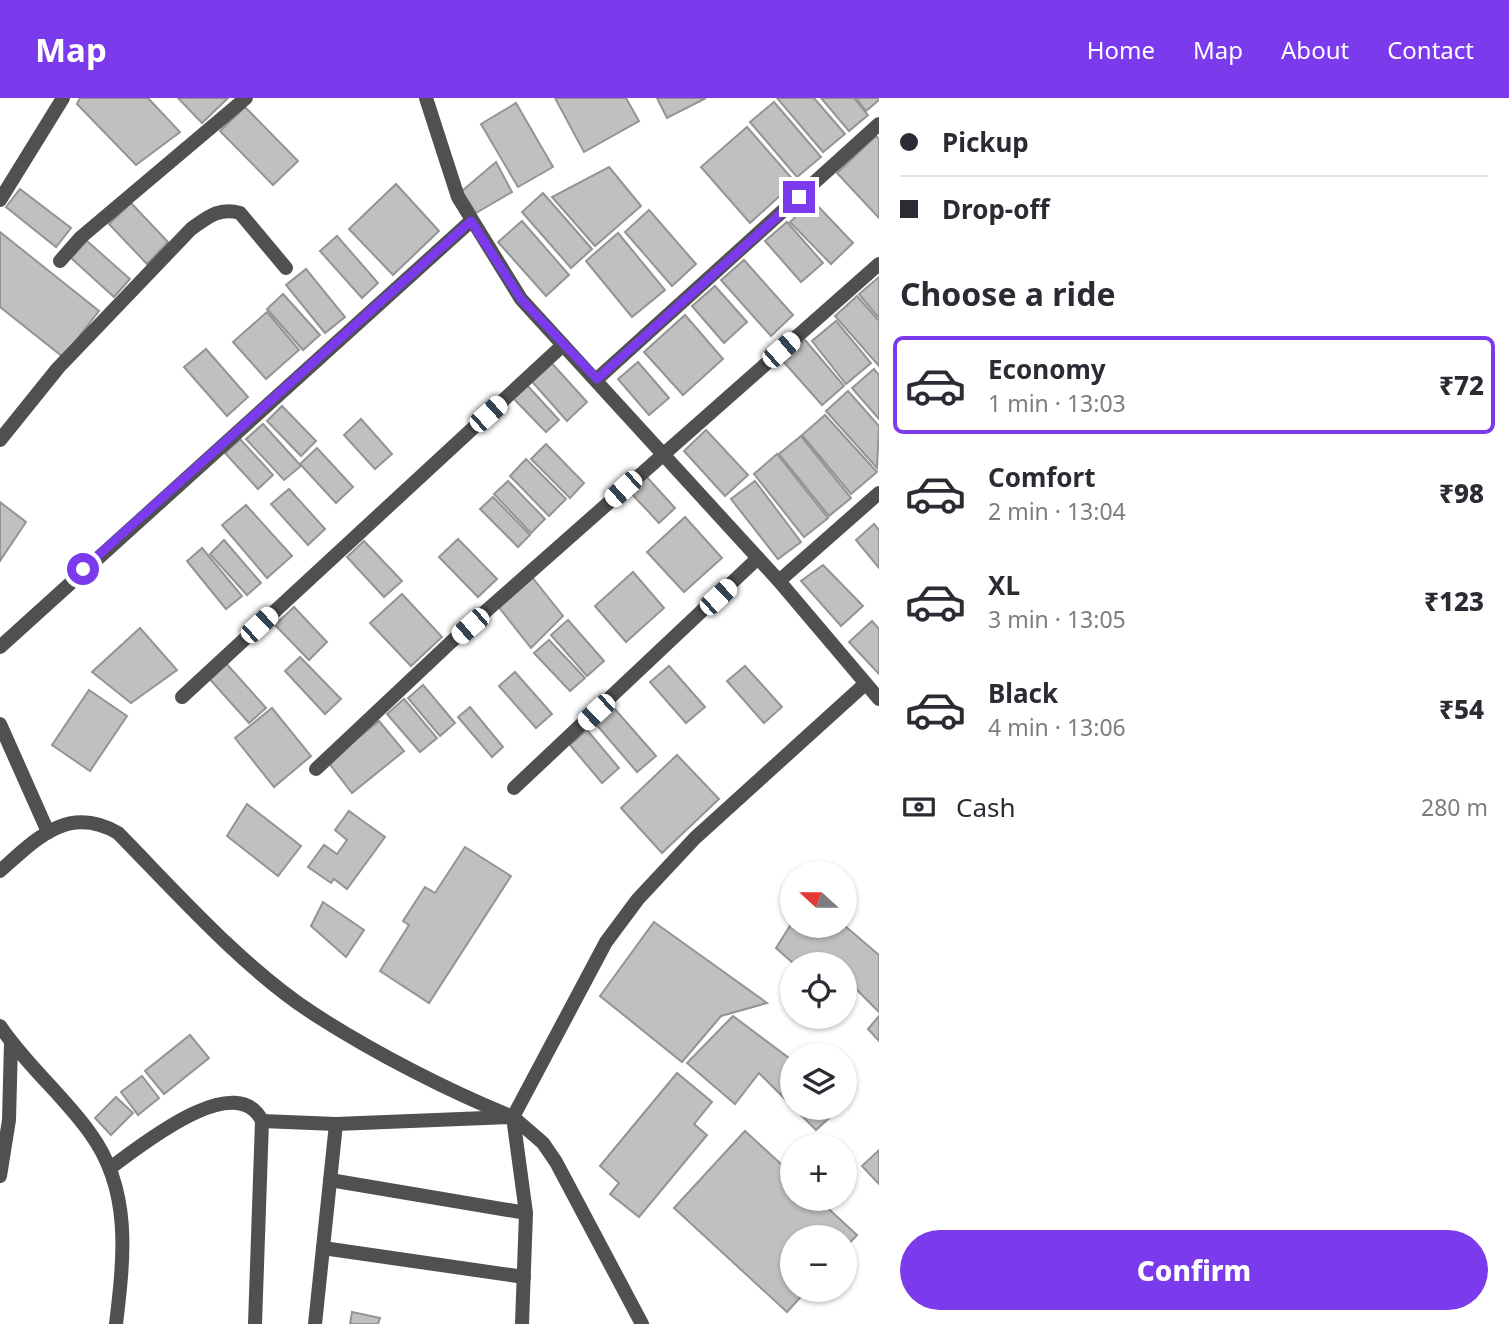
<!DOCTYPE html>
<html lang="en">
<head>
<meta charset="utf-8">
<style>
  :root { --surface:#fff; --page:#f2f2f3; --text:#2b2b33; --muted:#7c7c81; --line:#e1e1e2; --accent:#7c3aed }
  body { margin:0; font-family:"Noto Sans",sans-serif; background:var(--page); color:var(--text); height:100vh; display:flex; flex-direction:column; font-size:26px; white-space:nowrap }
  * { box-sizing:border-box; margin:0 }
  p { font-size:23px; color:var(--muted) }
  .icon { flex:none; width:38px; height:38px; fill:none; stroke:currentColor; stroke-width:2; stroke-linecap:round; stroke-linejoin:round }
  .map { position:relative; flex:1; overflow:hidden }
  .panel { display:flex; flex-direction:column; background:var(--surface); width:630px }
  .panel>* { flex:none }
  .hud { display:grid; align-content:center; height:154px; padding:0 21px; background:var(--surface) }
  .needle { width:46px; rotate:291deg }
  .buttons { position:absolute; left:780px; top:763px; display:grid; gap:14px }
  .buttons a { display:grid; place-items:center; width:77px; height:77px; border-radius:50%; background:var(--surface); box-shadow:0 2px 5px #0004; font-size:35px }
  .end { position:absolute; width:32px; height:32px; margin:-16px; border:9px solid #7c3aed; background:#fff; box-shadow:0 0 0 4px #fff }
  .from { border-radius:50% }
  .car { position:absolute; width:21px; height:42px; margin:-21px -10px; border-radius:9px; box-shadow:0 0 5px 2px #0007; background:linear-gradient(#fff 24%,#345 0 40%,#fff 0 76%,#345 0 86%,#fff 0) }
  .hud b { display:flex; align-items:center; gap:24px; height:66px; font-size:26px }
  .hud b+b { border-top:2px solid var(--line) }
  .hud i { width:18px; height:18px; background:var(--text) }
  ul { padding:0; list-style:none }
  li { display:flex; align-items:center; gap:21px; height:98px; margin:0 14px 10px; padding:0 7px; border:4px solid transparent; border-radius:10px }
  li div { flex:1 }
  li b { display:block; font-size:26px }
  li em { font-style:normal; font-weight:800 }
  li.on { border-color:var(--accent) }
  li>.icon { width:63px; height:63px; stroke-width:1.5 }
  h2 { padding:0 21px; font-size:32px; line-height:84px }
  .pay { display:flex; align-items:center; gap:18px; height:77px; padding:0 21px; font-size:26px }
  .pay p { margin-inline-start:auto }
  .cta { display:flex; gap:14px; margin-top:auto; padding:14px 21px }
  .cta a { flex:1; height:80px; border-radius:42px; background:var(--accent); color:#fff; font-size:28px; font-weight:800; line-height:80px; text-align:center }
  header { display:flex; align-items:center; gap:42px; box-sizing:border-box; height:98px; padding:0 35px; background:var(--accent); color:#fff }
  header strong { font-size:33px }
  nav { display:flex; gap:38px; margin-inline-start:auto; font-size:24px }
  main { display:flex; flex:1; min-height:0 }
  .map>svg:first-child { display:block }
  .building { fill:#c0c0c0; stroke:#949494; stroke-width:2 }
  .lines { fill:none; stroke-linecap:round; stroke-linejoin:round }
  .street { stroke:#505050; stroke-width:14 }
  .route { stroke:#7c3aed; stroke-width:9 }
</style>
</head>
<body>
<header>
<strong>Map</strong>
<nav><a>Home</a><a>Map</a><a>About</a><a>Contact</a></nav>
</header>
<main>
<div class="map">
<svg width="879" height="1226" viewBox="0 0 879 1226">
  <rect width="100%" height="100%" fill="#fff"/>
  <g class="building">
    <polygon points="80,0 148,0 180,34 136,67 77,6"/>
    <polygon points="178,0 228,0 202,25"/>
    <polygon points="555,0 626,0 639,23 584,54"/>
    <polygon points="657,0 706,0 667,20"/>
    <polygon points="777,0 814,0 845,36 823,54"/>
    <polygon points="821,0 854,0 868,17 849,33"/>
    <polygon points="856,0 879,0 879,2 866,13"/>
    <polygon points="774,4 821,59 797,79 750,24"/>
    <polygon points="516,5 553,69 518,89 481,26"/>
    <polygon points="245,9 298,63 273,87 220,33"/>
    <polygon points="747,29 795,84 750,125 701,69"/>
    <polygon points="876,38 879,41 879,120 837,75"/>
    <polygon points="496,64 512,94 476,115 462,93"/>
    <polygon points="609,69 641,108 595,148 552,99"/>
    <polygon points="396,86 439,133 393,177 349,131"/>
    <polygon points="20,91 71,130 56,149 6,109"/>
    <polygon points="543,95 592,151 571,170 522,114"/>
    <polygon points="813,103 853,145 831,166 790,124"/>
    <polygon points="131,105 168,144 147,166 109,126"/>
    <polygon points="649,112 696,166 672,188 625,134"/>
    <polygon points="522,123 569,177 546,198 498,144"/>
    <polygon points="787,124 823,165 801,184 765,143"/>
    <polygon points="0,134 99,213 63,259 0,209"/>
    <polygon points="618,135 665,192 632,219 586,163"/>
    <polygon points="337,138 378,185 362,200 320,153"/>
    <polygon points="87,143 130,181 114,199 71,160"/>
    <polygon points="744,162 793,217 771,238 721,182"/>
    <polygon points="306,171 345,219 325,235 286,187"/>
    <polygon points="879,179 879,220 859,196"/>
    <polygon points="715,188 747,224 724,245 692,208"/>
    <polygon points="283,196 320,237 303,252 267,211"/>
    <polygon points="857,198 879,223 879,268 835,218"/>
    <polygon points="267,214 299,252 266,281 233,244"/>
    <polygon points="685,217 723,261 683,297 644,254"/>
    <polygon points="836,223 871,265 846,286 812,243"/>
    <polygon points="805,242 844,288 822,307 782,262"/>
    <polygon points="206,251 248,299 227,318 184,269"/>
    <polygon points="548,261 587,304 567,323 528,279"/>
    <polygon points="638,264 669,300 649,317 618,281"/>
    <polygon points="874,271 879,277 879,321 852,290"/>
    <polygon points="526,286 559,322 546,334 512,299"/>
    <polygon points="848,293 879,328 877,370 826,313"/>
    <polygon points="282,308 316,343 301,358 267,323"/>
    <polygon points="825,317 877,374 851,396 802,337"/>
    <polygon points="361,321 392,356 375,371 344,337"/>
    <polygon points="263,326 301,368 284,382 246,341"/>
    <polygon points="706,332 748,377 725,398 684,353"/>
    <polygon points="801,338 851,400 829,418 779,356"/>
    <polygon points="240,341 273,377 258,391 225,355"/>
    <polygon points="546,346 584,385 570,400 531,361"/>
    <polygon points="317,350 353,389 336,405 300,366"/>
    <polygon points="777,356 828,420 804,439 754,376"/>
    <polygon points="526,361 566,401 549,418 510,378"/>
    <polygon points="645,377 675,410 659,425 629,393"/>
    <polygon points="508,383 545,421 531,435 494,396"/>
    <polygon points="755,383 801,444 778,461 731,401"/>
    <polygon points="289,391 325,431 308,447 271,406"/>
    <polygon points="493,399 530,437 518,449 480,411"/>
    <polygon points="0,404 26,424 0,463"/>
    <polygon points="246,407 292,458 267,480 222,427"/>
    <polygon points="685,419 722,460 684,494 647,454"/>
    <polygon points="874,426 879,432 879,470 856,442"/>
    <polygon points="458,441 497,481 478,499 439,459"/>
    <polygon points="224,442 261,485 247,497 210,456"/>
    <polygon points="364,443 402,483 384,499 347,459"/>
    <polygon points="202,450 242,498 226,511 187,463"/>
    <polygon points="823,467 863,508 841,528 801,483"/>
    <polygon points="633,474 664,510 626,544 595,508"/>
    <polygon points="532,479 563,518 531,550 497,507"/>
    <polygon points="402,496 442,539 411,568 370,525"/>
    <polygon points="294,509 327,544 309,562 275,527"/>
    <polygon points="568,522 604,563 587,578 551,537"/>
    <polygon points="872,523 879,531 879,576 849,544"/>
    <polygon points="140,530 177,572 131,605 92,574"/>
    <polygon points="549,542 585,580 570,593 534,555"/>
    <polygon points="300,559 341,601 325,616 285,573"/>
    <polygon points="224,563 266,610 249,625 207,578"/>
    <polygon points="669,568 705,609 686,625 650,584"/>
    <polygon points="745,568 782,609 764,625 727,583"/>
    <polygon points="515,574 552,616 536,630 499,588"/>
    <polygon points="423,587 455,625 440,638 408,600"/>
    <polygon points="89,592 127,618 90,673 52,647"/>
    <polygon points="404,601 437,640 420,654 387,616"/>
    <polygon points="470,609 503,649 492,659 458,619"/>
    <polygon points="613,609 656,658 637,674 595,625"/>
    <polygon points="272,610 311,658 274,689 235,640"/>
    <polygon points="379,623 404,653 352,695 328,664"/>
    <polygon points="587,632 619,670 602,685 570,647"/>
    <polygon points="677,657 719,701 662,755 621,710"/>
    <polygon points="247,706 301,748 278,778 227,738"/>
    <polygon points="349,713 385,739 347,791 334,781 331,785 308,769 324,747 337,756 347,742 335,732"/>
    <polygon points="465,749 511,778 429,905 380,873 409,827 403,823 425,789 435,795"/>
    <polygon points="323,804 364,832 346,859 311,828"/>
    <polygon points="793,823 793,828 845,828 879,857 879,914 845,880 845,866 794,866 776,850"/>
    <polygon points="654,824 767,905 721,918 682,964 600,898"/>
    <polygon points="733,918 793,963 793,1009 759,975 735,1006 687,965"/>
    <polygon points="879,918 879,943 868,931"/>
    <polygon points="190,937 209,960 164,996 145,973"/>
    <polygon points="677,975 712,1004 694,1026 707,1037 639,1119 610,1096 619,1085 600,1068"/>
    <polygon points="142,978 159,1000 138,1017 121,994"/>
    <polygon points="116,999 133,1015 111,1037 95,1020"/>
    <polygon points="794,1010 840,1010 816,1032"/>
    <polygon points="745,1033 793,1077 793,1101 818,1101 857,1137 845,1150 845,1139 793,1139 793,1192 807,1192 787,1214 674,1110"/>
    <polygon points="879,1052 879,1086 862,1068"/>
    <polygon points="352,1214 380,1220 378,1226 350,1226"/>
  </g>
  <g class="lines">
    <g class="street">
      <polyline points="426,0 458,99 521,201 779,483 879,601"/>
      <polyline points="0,102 63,0"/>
      <polyline points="60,163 80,140 246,0"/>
      <polyline points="597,281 879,26"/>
      <path d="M 0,342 L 58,270 L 191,131 C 208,119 219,109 240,115 L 286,170"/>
      <polyline points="779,483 879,395"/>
      <polyline points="0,549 471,123"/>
      <polyline points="182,599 563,247"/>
      <polyline points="0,626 48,734"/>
      <polyline points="316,671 451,544 879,166"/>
      <polyline points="514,690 758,460"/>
      <path d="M 0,773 C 36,741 68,706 118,735 C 176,794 244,871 314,916 C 373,954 448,993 513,1019 L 606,844 L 638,801 L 695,740 L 865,586"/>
      <path d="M 0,928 C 26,967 63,997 90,1035 C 132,1092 124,1159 116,1226"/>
      <polyline points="513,1019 526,1115 522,1226"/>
      <polyline points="262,1023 336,1026 513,1019 543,1045 556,1064 642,1226"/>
      <path d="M 110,1070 C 138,1050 236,969 262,1023 L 255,1226"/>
      <polyline points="0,1078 9,1022 11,945"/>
      <polyline points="330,1082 526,1115"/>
      <polyline points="323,1150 524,1179"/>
      <polyline points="315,1226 336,1026"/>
    </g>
  </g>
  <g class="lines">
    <polyline class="route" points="83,471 471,123 521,201 597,281 799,99"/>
  </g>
</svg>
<div class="buttons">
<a><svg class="needle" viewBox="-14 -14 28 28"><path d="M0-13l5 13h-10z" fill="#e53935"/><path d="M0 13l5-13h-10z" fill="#7c7c81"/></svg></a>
<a><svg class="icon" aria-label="locate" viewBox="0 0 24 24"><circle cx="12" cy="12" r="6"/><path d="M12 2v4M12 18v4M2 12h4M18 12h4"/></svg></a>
<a><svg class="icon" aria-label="layers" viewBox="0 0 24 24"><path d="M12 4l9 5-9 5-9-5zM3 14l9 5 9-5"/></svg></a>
<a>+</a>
<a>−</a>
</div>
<i class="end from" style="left:83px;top:471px"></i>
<i class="end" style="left:799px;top:99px"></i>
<i class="car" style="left:781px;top:252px;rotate:49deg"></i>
<i class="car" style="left:488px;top:316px;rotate:48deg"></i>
<i class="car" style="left:623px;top:391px;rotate:228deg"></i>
<i class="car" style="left:718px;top:499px;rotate:47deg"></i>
<i class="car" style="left:259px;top:527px;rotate:47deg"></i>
<i class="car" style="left:470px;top:528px;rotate:229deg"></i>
<i class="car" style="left:596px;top:614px;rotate:227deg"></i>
</div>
<section class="panel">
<div class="hud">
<b><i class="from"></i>Pickup</b>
<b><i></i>Drop-off</b>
</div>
<h2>Choose a ride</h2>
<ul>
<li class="on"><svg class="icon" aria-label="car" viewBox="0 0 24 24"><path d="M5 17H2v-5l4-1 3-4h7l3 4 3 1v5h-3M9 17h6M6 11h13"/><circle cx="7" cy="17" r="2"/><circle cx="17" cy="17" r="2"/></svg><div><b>Economy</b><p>1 min · 13:03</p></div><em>₹72</em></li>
<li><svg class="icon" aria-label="car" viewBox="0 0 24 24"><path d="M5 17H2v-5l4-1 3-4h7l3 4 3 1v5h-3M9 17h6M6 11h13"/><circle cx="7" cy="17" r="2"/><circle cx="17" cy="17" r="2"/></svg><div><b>Comfort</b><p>2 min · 13:04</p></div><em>₹98</em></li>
<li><svg class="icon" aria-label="car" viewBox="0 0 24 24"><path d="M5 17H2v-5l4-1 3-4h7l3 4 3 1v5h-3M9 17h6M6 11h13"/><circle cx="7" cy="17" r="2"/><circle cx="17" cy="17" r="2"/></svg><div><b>XL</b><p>3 min · 13:05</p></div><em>₹123</em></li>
<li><svg class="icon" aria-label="car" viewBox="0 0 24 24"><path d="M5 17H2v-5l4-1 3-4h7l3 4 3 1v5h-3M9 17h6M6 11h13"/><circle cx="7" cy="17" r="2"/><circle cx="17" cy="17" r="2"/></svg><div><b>Black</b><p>4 min · 13:06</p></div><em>₹54</em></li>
</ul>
<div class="pay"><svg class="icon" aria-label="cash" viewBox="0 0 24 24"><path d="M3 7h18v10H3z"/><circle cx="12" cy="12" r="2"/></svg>Cash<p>280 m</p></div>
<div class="cta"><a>Confirm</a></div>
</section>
</main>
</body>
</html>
